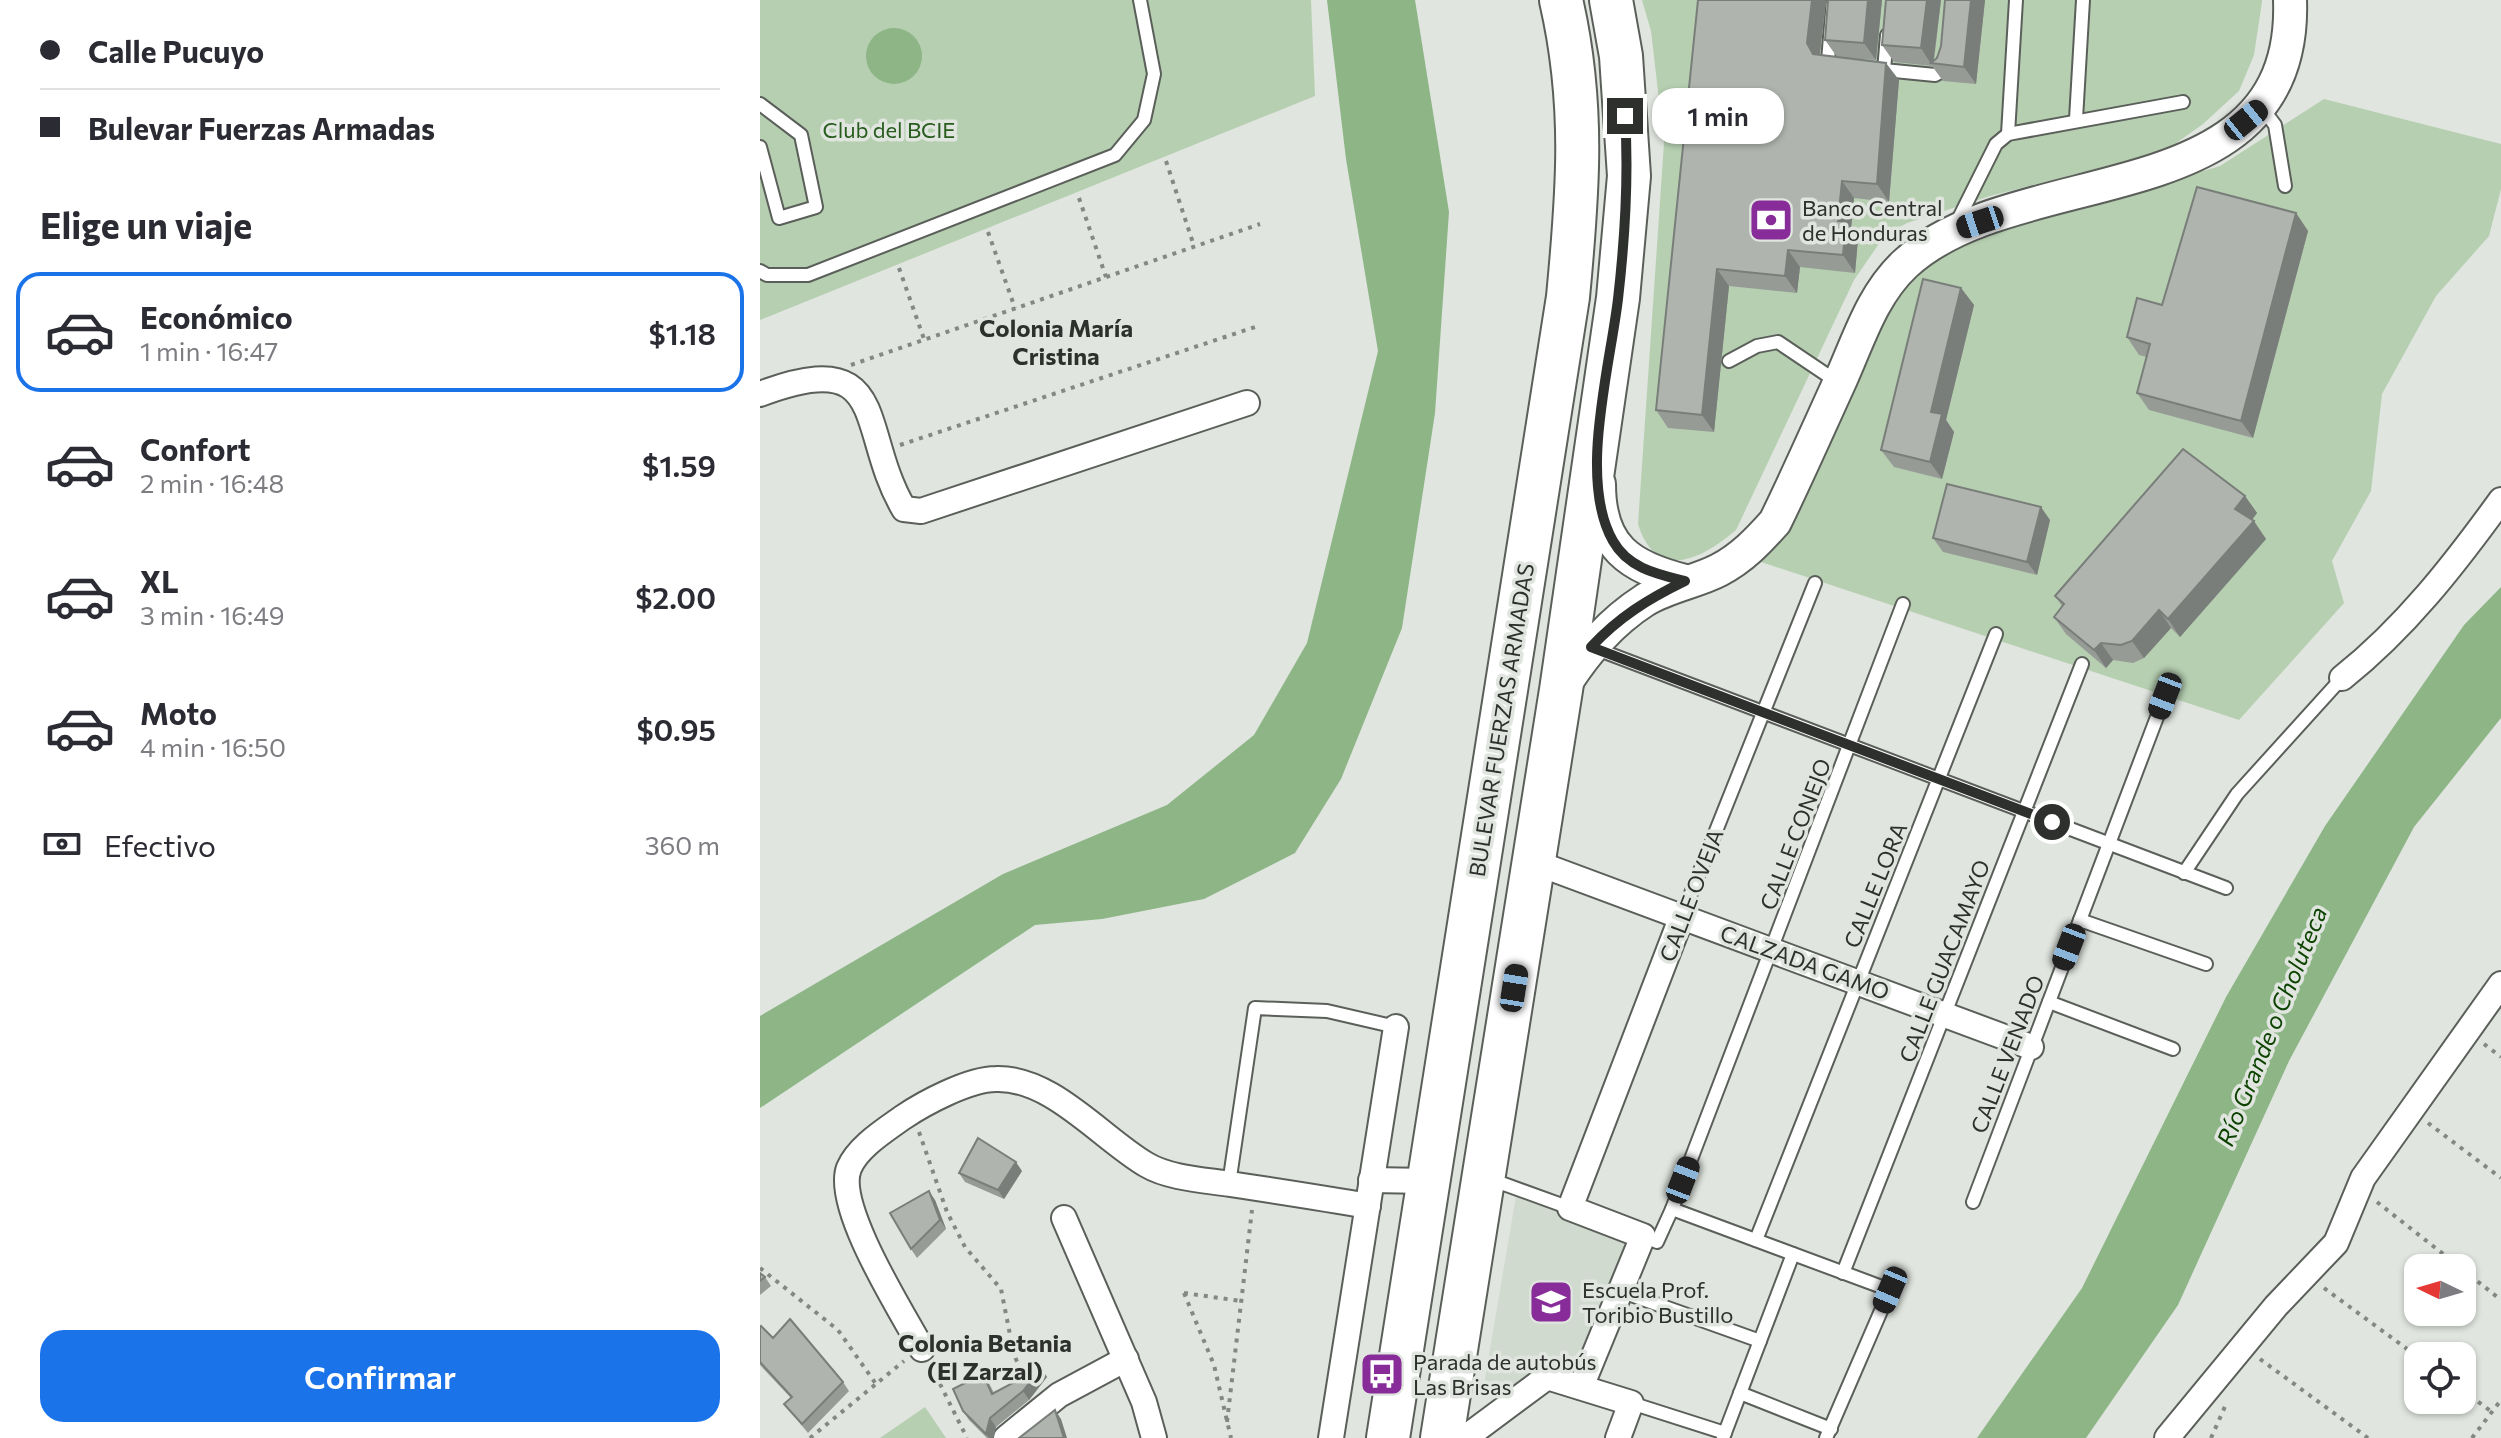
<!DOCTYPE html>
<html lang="es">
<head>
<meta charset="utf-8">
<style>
  :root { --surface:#fff; --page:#f2f2f3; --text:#2b2b33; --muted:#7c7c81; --line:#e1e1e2; --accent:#1a73e8 }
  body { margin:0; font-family:Commissioner,sans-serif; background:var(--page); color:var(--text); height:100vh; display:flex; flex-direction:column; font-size:30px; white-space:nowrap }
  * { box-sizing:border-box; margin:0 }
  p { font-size:26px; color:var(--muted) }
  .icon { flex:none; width:44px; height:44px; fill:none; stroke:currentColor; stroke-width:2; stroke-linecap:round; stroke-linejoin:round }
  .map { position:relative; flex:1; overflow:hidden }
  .drawer { display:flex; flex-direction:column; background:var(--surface); width:760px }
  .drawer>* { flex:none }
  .top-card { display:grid; align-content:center; height:176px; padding:0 40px; background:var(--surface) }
  .needle { width:52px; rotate:275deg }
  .controls { position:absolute; left:1644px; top:1254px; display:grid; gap:16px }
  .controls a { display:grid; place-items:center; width:72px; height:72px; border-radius:16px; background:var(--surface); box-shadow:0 2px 6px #0004; font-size:40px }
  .end { position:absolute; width:36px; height:36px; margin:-18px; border:10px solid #2e302e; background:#fff; box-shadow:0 0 0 4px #fff }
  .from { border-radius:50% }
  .bubble { position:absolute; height:56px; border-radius:24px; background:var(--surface); box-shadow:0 2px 6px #0004; font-size:26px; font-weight:600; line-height:56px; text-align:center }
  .car { position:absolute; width:24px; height:48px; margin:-24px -12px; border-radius:10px; box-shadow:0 0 6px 2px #0007; background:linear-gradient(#222 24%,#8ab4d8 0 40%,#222 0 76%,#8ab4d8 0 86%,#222 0) }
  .top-card b { display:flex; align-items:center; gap:28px; height:76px; font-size:30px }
  .top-card b+b { border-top:2px solid var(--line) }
  .top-card i { width:20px; height:20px; background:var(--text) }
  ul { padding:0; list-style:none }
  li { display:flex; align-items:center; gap:24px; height:120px; margin:0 16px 12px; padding:0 24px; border:4px solid transparent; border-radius:24px }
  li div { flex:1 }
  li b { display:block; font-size:30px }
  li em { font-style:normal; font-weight:600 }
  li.on { border-color:var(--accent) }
  li>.icon { width:72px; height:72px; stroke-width:1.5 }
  h2 { padding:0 40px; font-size:36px; line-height:96px }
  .pay { display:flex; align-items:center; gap:20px; height:88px; padding:0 40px; font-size:30px }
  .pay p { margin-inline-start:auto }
  .cta { display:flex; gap:16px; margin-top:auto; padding:16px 40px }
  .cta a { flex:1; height:92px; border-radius:24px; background:var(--accent); color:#fff; font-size:32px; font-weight:600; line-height:92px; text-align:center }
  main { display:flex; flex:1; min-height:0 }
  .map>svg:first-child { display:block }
  .built { fill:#d0dace }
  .green { fill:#b6cfb1 }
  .water { fill:#8db586 }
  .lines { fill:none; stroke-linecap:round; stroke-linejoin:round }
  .lane-casing { stroke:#5b5f5a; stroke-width:16 }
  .street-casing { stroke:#5b5f5a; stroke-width:28 }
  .secondary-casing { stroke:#5b5f5a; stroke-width:36 }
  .highway-casing { stroke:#5b5f5a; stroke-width:46 }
  .path { stroke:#848884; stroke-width:4; stroke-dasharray:4 6; stroke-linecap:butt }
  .lane { stroke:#fff; stroke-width:12 }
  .street { stroke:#fff; stroke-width:24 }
  .secondary { stroke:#fff; stroke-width:32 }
  .highway { stroke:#fff; stroke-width:42 }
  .wall { fill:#969b96 }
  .shaded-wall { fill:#7a7e7a }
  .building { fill:#afb4ae; stroke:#7a7e7a; stroke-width:2 }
  .route { stroke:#2e302e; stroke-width:10 }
  .labels { text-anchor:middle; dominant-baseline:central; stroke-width:7; stroke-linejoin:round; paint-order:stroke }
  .park-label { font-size:22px; fill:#285c1e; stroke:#e0e5df }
  .poi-label { font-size:22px; fill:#2e302e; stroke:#e0e5df; text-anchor:start }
  .street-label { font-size:22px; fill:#2e302e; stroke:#e0e5df }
  .neighbourhood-label { font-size:24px; font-weight:bold; fill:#2e302e; stroke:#e0e5df }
  .water-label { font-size:24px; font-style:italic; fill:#0c4300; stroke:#e0e5df }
</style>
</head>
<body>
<main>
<section class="drawer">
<div class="top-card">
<b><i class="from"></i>Calle Pucuyo</b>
<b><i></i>Bulevar Fuerzas Armadas</b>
</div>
<h2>Elige un viaje</h2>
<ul>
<li class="on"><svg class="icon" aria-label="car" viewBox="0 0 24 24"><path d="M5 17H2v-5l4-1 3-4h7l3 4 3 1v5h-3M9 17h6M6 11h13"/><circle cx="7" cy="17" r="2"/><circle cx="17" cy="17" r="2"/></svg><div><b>Económico</b><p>1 min · 16:47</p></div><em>$1.18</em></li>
<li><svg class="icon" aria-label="car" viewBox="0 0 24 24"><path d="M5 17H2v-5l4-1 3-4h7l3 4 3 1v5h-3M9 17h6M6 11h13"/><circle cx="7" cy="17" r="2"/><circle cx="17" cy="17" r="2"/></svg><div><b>Confort</b><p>2 min · 16:48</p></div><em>$1.59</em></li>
<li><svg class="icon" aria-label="car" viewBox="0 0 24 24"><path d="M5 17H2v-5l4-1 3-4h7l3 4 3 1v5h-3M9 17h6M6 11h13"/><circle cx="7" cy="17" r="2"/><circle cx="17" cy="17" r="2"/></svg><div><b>XL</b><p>3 min · 16:49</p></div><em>$2.00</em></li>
<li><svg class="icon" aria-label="car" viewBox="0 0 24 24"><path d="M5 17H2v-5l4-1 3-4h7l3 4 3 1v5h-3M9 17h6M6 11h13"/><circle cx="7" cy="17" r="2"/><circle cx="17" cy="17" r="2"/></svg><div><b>Moto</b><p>4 min · 16:50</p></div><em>$0.95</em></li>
</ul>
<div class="pay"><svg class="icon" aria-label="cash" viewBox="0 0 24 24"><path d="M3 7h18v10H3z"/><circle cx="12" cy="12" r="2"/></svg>Efectivo<p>360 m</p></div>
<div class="cta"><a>Confirmar</a></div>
</section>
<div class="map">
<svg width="1741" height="1438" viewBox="0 0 1741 1438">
  <rect width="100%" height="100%" fill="#e0e5df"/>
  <polygon class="built" points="756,1196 869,1237 813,1378 751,1400 722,1396"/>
  <g class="green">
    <polygon points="0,0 551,0 555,96 0,320"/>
    <path d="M 882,0 L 1502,0 L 1502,2 L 1494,55 L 1479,91 L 1443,124 L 1405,151 L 1230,196 L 1147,223 L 1125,235 L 1094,280 L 976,530 C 941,560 896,582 878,524 L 904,143 L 891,31 Z"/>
    <path d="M 1564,99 L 1741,144 L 1741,189 L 1729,236 L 1676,296 L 1622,394 L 1611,491 L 1572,561 L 1584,603 L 1479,720 L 1001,562 C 1029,510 1059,459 1086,406 C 1120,341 1124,290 1190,247 L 1460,166 Z"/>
    <polygon points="165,1407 186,1438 120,1438"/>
  </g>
  <g class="water">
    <polygon points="567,0 655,0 689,212 675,413 642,628 581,779 535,853 444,899 342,919 275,925 0,1108 0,1016 243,874 407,805 494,735 547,643 618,351 586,159"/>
    <circle cx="134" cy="56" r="28"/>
    <polygon points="1741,587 1741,718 1654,827 1529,1061 1418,1305 1326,1438 1217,1438 1322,1288 1466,997 1565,826 1704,625"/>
  </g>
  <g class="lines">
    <g class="lane-casing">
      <g id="lane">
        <polyline points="1073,0 1068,61 1076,66"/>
        <polyline points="1127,35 1124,70 1175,75 1182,71 1184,60"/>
        <polyline points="0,104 41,135 56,207 19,218 0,147"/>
        <polyline points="1502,108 1515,125 1525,186"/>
        <polyline points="1316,119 1323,0"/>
        <polyline points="1248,134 1256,0"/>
        <polyline points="1195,226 1236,144 1248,134 1423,102"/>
        <polyline points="0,271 7,275 48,275 355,155 384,120 394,74 380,0"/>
        <polyline points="969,361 997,346 1018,342 1076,381"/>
        <polyline points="834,648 1466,888"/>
        <polyline points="1424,873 1477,794 1582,678"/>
        <polyline points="922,916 1055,583"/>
        <polyline points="1320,920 1446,964"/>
        <polyline points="1289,1002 1413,1049"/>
        <polyline points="730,1179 810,1208"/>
        <polyline points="469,1184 495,1008 567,1011 636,1027"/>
        <polyline points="1213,1202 1405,696"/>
        <polyline points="912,1209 1130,1290 1066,1438"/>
        <polyline points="883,1236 897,1242 912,1209 1143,604"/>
        <polyline points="996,1240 1236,634"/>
        <polyline points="1083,1273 1322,664"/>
        <polyline points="860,1291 1000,1341"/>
        <polyline points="980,1393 1071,1429"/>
        <polyline points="871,1403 965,1433"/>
        <polyline points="963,1438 1033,1254"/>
      </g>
    </g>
    <g class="street-casing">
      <g id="street">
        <path d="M 0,394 C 132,344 97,430 144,509 L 161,511 L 487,403"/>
        <path d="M 1582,678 C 1645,628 1694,565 1741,500"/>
        <polyline points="774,862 1271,1047"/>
        <polyline points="611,1180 668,1181"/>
        <polyline points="304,1218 384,1402 394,1438"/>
        <path d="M 162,1349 C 142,1312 74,1206 89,1168 C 98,1147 124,1131 142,1118 C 164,1103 209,1079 236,1079 C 292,1077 342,1139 387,1165 C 409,1178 444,1180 470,1184 C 516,1191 562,1198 608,1206"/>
        <polyline points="821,1387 883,1236 810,1208 922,916"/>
        <polyline points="246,1438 299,1395 366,1359"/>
        <polyline points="571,1438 636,1027"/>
        <polyline points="705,1438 787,1377 871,1403 858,1438"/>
        <polyline points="1407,1438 1516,1306 1576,1243 1603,1178 1741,984"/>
      </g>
    </g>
    <g class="secondary-casing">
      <g id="secondary">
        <path d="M 839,484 C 839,547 869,567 925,581"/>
        <path d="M 805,684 C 827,650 851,622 885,600 C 908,586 936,582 959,570 C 982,558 998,541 1015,522 C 1038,475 1059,427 1081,379 C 1099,339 1112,295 1145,264 C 1258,159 1538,218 1530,0"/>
      </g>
    </g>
    <g class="highway-casing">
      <g id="highway">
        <path d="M 628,1438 L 808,297 C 818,192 825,104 801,0"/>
        <polyline points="682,1438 801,690 858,298 869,176 861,56 851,0"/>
      </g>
    </g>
    <g class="path">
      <polyline points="406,161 434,246"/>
      <polyline points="319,198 346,277"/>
      <polyline points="228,232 255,308"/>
      <polyline points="139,268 164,339"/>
      <polyline points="91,365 500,224"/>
      <polyline points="140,445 498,326"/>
      <polyline points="1724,1044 1741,1057"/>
      <polyline points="1668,1123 1741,1178"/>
      <polyline points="159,1132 187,1212 205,1247 241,1289 254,1355 266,1381"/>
      <polyline points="1617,1202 1701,1268"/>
      <polyline points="0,1268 78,1330 116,1384 144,1361"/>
      <polyline points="1702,1269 1741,1300"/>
      <polyline points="1564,1288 1658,1357"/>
      <polyline points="424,1293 454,1365 471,1438"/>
      <polyline points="424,1293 481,1301"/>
      <polyline points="1500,1359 1608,1438"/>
      <polyline points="171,1366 207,1438"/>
      <polyline points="1702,1390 1732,1412"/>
      <polyline points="467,1422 492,1210"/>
      <polyline points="50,1438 116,1384"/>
      <polyline points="1451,1438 1467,1402"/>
      <polyline points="1712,1438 1741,1400"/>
    </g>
    <use href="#lane" class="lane"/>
    <use href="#street" class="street"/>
    <use href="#secondary" class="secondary"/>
    <use href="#highway" class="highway"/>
  </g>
  <g class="wall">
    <polygon points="1066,0 1060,55 1077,57 1065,40 1068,0 1122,0 1116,60 1081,58 1139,80 1129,202 1094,198 1091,229 1098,239 1095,273 1040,267 1037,293 969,286 954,432 908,428 896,410"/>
    <polygon points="1181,0 1174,61 1177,58 1181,46 1185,0 1225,0 1216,84 1183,81 1172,66 1134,62 1122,45"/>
    <polygon points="1536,213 1548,231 1493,438 1389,410 1377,393 1387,357 1379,355 1367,337 1402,305"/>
    <polygon points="1201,288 1214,305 1186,420 1194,432 1182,479 1134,467 1121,450"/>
    <polygon points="1485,496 1497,513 1492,520 1506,539 1420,637 1411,628 1384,658 1373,663 1353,660 1346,668 1306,634 1294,617 1302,606 1295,596"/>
    <polygon points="1290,520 1277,575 1183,552 1173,538"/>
    <polygon points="262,1171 244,1199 205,1182 199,1173"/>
    <polygon points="175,1200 186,1229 157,1258 151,1249"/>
    <polygon points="0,1273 5,1277 11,1286 0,1295"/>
    <polygon points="0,1327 13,1338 83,1382 89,1391 48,1433 24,1404 31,1398 0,1365"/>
    <polygon points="281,1368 287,1377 269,1400 236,1427 233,1438 227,1438 209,1420 203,1411 229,1383 234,1393"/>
  </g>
  <g class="shaded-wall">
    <polygon points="1052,0 1066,0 1059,60 1053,54 1047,43"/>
    <polygon points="1108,0 1122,0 1116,60 1104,43"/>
    <polygon points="1167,0 1181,0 1173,64 1171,64 1161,48"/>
    <polygon points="1211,0 1225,0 1216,84 1204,67"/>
    <polygon points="1126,63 1139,80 1129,202 1117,184"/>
    <polygon points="1082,181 1094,198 1091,229 1098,239 1095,273 1083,255 1078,221"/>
    <polygon points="1536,213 1548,231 1493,438 1481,421"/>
    <polygon points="1028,250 1040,267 1037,293 1025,276"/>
    <polygon points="957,269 969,286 954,432 942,415"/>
    <polygon points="1201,288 1214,305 1186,420 1194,432 1182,479 1170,462 1171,412"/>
    <polygon points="1485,496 1497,513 1487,526 1475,509"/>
    <polygon points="1281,507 1290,520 1277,575 1267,562"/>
    <polygon points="1494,521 1506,539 1420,637 1408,619"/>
    <polygon points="1399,610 1411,628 1384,658 1372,641"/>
    <polygon points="1341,643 1353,660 1346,668 1334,650"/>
    <polygon points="256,1162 262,1171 244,1199 238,1190"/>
    <polygon points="169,1191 175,1200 186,1229 180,1220"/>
    <polygon points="281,1368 287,1377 269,1400 263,1391"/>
    <polygon points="295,1410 301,1419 307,1438 304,1438"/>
    <polygon points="230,1418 236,1427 233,1438 229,1438 226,1434"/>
  </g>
  <g class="building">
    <polygon points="938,0 1052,0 1047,43 1053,54 1126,63 1117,184 1082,181 1078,221 1086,222 1083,255 1028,250 1025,276 957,269 942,415 896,410"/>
    <polygon points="1068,0 1108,0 1104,43 1065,40"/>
    <polygon points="1126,0 1167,0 1161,48 1122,45"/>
    <polygon points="1185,0 1211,0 1204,67 1171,63 1177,58 1181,46"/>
    <polygon points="1437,187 1536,213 1481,421 1377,393 1390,344 1367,337 1377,298 1402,305"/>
    <polygon points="1163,279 1201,288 1171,412 1182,414 1170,462 1121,450"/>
    <polygon points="1423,449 1485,496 1475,509 1494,521 1408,619 1399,610 1372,641 1361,645 1341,643 1334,650 1294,617 1304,604 1295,596"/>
    <polygon points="1187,484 1281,507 1267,562 1173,538"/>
    <polygon points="218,1138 256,1162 238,1190 199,1173"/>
    <polygon points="169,1191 180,1220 151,1249 130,1213"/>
    <polygon points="0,1273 5,1277 0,1281"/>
    <polygon points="30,1319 83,1382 42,1424 24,1404 32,1397 0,1362 0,1327 1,1326 13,1338"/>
    <polygon points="281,1368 263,1391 230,1418 226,1434 203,1411 193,1389 223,1374 232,1394"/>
    <polygon points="295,1410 304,1438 259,1438"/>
  </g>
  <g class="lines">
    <path class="route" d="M 865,116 C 869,178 865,238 858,299 C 850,367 818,480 853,541 C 868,568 897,574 925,581 C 888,599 859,617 831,647 L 1292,822"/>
  </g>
  <defs>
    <g id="bank-square" transform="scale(2.3)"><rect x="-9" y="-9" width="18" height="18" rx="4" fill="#872c98" stroke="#e0e5df"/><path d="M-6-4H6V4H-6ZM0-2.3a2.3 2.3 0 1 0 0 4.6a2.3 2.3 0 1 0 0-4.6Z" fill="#fff"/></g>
    <g id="school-square" transform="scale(2.3)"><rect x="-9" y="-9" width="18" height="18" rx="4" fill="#872c98" stroke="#e0e5df"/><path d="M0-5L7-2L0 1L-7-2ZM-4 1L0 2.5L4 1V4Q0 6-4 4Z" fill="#fff"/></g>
    <g id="bus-square" transform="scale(2.3)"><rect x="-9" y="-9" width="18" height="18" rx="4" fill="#872c98" stroke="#e0e5df"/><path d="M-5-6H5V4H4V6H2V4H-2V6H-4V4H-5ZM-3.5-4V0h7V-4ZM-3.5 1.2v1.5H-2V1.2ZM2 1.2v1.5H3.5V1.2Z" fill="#fff"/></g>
  </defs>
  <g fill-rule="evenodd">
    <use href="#bank-square" x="1011" y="220"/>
    <use href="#school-square" x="791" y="1302"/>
    <use href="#bus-square" x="622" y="1374"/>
  </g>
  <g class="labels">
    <g class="park-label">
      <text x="129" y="129">Club del BCIE</text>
    </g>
    <g class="poi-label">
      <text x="1042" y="207">Banco Central<tspan x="1042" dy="25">de Honduras</tspan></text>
      <text x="822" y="1289">Escuela Prof.<tspan x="822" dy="25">Toribio Bustillo</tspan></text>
      <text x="653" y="1361">Parada de autobús<tspan x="653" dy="25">Las Brisas</tspan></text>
    </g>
    <g class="street-label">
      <text transform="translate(741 720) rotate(-81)">BULEVAR FUERZAS ARMADAS</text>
      <text transform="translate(1035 834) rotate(-69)">CALLE CONEJO</text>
      <text transform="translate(1115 885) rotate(-68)">CALLE LORA</text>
      <text transform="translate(931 895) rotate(-69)">CALLE OVEJA</text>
      <text transform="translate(1184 961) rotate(-69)">CALLE GUACAMAYO</text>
      <text transform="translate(1045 962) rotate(20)">CALZADA GAMO</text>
      <text transform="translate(1247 1054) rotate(-69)">CALLE VENADO</text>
    </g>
    <g class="neighbourhood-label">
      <text x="296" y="327">Colonia María<tspan x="296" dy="28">Cristina</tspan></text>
      <text x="225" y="1342">Colonia Betania<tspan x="225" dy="28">(El Zarzal)</tspan></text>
    </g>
    <g class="water-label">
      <text transform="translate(1511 1026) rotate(-68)">Río Grande o Choluteca</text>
    </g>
  </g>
</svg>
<div class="controls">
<a><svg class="needle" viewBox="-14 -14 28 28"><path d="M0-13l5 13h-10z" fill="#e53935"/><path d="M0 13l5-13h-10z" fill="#7c7c81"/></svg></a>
<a><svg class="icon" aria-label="locate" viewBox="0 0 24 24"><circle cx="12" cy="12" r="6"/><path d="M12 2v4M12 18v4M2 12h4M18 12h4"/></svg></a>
</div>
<i class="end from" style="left:1292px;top:822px"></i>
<i class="end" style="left:865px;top:116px"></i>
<div class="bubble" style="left:892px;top:88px;width:132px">1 min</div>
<i class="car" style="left:1486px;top:120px;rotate:51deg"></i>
<i class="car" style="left:1220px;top:222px;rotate:252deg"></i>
<i class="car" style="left:1405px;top:696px;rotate:201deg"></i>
<i class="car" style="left:1309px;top:947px;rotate:201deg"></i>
<i class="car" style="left:754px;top:988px;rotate:9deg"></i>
<i class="car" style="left:923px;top:1180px;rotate:21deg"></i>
<i class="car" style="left:1130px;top:1290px;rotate:203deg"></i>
</div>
</main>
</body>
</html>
